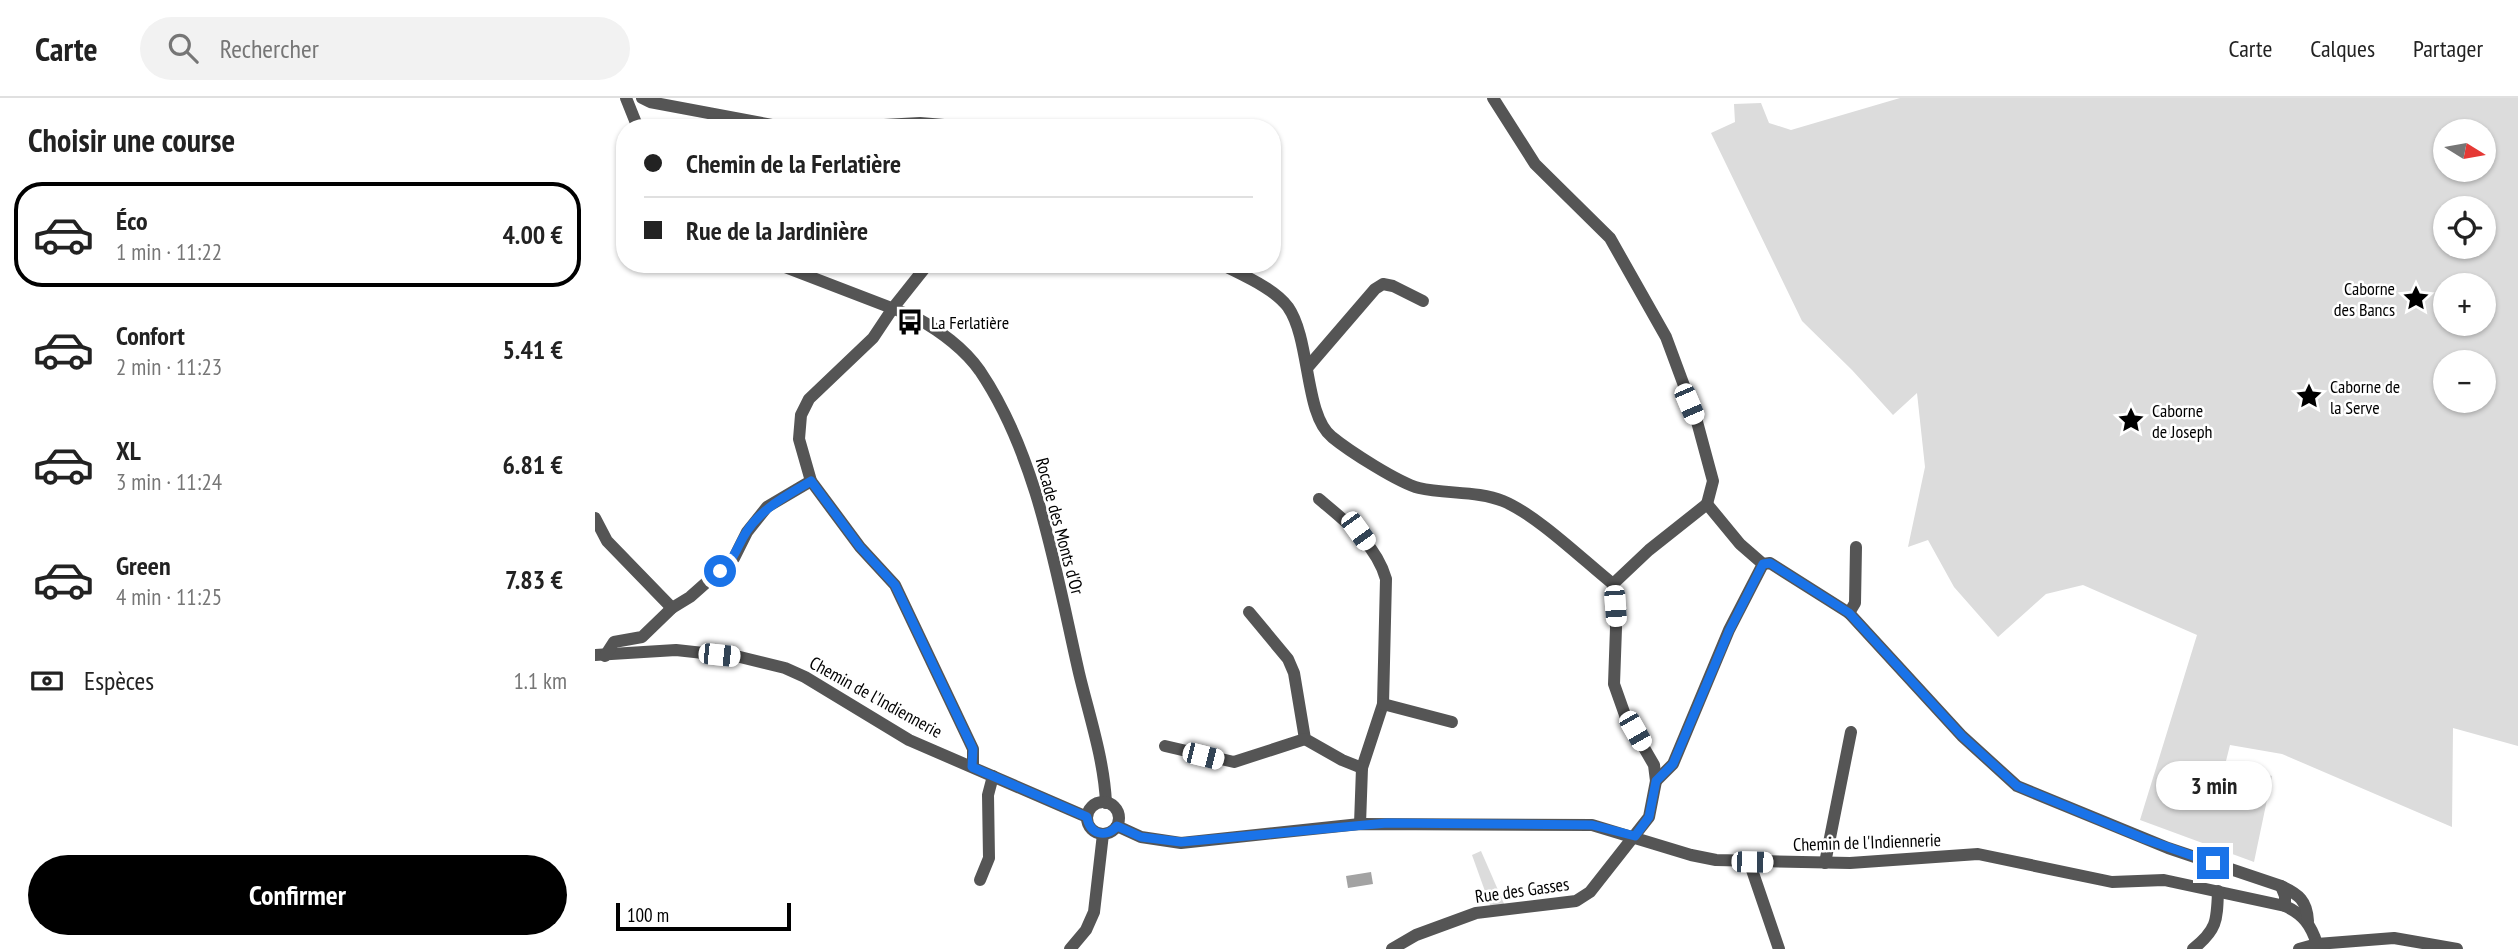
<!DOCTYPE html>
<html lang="fr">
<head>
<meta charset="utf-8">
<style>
  :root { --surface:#fff; --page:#f2f2f2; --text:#222; --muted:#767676; --line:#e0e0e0; --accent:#000 }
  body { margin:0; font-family:"PT Sans Narrow",sans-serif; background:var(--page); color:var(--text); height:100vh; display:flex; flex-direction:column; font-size:26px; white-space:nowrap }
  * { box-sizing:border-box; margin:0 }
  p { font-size:23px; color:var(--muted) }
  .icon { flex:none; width:38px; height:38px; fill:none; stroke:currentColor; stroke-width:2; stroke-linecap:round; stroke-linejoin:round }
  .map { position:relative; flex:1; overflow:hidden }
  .side { display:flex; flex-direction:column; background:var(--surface); width:595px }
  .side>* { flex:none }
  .top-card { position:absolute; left:21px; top:21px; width:665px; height:154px; border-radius:28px; box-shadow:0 2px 5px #0004; display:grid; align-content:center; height:154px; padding:0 28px; background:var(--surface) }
  .needle { width:46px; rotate:101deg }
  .fabs { position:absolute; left:1838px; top:21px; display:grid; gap:14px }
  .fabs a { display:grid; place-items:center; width:63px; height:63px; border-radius:50%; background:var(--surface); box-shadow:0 2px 5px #0004; font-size:35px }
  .scale { position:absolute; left:21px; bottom:18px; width:175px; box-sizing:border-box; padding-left:7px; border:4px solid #000; border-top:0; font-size:19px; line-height:24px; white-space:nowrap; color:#000; -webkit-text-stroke:5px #fff; paint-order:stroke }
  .end { position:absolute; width:32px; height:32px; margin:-16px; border:9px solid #1a73e8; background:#fff; box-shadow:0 0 0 4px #fff }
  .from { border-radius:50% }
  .bubble { position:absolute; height:49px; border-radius:24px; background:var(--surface); box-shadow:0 2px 5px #0004; font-size:23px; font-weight:700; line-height:49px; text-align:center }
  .car { position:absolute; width:21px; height:42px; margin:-21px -10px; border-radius:9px; box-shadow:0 0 5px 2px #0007; background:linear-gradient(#fff 24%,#345 0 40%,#fff 0 76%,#345 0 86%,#fff 0) }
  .top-card b { display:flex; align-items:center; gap:24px; height:66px; font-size:26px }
  .top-card b+b { border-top:2px solid var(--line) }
  .top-card i { width:18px; height:18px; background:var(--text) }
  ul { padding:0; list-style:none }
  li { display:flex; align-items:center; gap:21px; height:105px; margin:0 14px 10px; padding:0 14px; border:4px solid transparent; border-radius:28px }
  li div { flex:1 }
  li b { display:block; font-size:26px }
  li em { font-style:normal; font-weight:700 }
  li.active { border-color:var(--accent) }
  li>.icon { width:63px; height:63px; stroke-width:1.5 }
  h2 { padding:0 28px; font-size:32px; line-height:84px }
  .pay { display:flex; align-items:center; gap:18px; height:77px; padding:0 28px; font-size:26px }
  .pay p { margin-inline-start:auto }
  .action { display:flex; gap:14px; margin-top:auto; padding:14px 28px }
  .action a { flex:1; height:80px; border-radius:42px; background:var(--accent); color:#fff; font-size:28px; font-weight:700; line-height:80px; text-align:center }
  header { display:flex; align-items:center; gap:42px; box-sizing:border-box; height:98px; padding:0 35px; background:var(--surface); border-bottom:2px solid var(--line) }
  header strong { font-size:33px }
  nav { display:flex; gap:38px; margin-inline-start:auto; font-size:24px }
  .search { width:490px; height:63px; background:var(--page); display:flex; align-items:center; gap:18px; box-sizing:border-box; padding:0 24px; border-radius:38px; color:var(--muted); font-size:26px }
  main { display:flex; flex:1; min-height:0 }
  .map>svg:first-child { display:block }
  .green { fill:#dcdcdc; fill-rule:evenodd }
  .water { fill:#a3a3a3 }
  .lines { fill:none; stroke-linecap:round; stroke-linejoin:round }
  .minor { stroke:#555; stroke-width:12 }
  .route { stroke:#1a73e8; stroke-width:9 }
  .labels { text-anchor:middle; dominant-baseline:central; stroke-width:5; stroke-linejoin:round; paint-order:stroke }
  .poi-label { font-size:18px; fill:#000; stroke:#fff; text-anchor:start }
  .street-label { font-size:18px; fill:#000; stroke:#fff }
</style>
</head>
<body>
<header>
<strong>Carte</strong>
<div class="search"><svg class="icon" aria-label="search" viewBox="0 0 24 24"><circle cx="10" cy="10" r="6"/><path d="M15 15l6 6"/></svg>Rechercher</div>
<nav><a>Carte</a><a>Calques</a><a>Partager</a></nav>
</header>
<main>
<section class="side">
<h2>Choisir une course</h2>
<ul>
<li class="active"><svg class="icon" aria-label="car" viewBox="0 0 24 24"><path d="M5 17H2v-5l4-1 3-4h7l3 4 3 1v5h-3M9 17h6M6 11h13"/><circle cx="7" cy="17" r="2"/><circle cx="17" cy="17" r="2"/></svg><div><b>Éco</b><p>1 min · 11:22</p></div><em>4.00 €</em></li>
<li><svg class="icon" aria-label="car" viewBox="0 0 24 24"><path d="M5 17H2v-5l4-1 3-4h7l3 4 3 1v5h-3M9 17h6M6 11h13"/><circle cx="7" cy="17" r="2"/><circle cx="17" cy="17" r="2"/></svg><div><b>Confort</b><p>2 min · 11:23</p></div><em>5.41 €</em></li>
<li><svg class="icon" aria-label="car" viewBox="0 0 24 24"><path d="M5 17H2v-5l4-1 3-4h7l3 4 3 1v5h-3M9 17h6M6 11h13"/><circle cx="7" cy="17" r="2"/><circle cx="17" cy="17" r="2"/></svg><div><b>XL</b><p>3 min · 11:24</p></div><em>6.81 €</em></li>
<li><svg class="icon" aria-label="car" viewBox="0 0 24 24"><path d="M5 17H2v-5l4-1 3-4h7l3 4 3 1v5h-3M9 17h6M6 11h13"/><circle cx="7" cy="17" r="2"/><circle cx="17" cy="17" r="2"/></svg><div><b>Green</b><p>4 min · 11:25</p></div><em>7.83 €</em></li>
</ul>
<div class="pay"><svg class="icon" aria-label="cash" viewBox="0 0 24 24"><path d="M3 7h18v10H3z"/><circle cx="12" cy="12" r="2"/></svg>Espèces<p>1.1 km</p></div>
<div class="action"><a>Confirmer</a></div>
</section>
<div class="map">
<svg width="1923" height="851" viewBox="0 0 1923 851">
  <rect width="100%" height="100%" fill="#fff"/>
  <g class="green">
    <path d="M 1305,0 L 1923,0 L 1923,648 L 1858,630 L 1857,729 L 1687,656 L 1635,647 L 1631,663 L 1677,678 L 1659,764 L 1545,722 L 1602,537 L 1488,487 L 1451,496 L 1403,539 L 1359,489 L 1333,442 L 1313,449 L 1330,369 L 1322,295 L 1298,317 L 1257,272 L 1207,223 L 1116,35 L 1140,24 L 1139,6 L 1166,5 L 1174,25 L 1196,32 ZM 1888,33 L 1888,72 L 1850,72 L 1850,33 ZM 1850,110 L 1888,110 L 1888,149 L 1850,149 ZM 1850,187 L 1888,187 L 1888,226 L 1850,226 ZM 1850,264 L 1888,264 L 1888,303 L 1850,303 Z"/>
    <polygon points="886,753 910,808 896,810 877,757"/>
  </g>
  <polygon class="water" points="776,774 778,786 753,790 751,778"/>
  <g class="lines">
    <g class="minor">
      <polyline points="31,0 43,30"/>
      <polyline points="47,0 55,4 193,30"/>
      <polyline points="898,0 940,66 1015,140 1071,239 1101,320 1118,383 1112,406"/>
      <polyline points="235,30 325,25 385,30"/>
      <path d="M 182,166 L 320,219 C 345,233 368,249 385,273 C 443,359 461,475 484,575 C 494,617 509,661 511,705"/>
      <polyline points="333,166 298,210 278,240 214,301 206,317 204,341 216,383 265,449 300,487 378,651 378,669"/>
      <path d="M 626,166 C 647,177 679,190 693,209 C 716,242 709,317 737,339 C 754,353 804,385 824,390 C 850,396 884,393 908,403 C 942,417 988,462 1018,486"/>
      <polyline points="712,270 780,191 788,186 798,188 828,203"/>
      <path d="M 724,401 C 751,424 781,446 791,481 L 788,606 L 767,670 L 765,726"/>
      <polyline points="1112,406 1145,446 1168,466 1175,465 1254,515 1367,638 1422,688 1573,750 1686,788"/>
      <polyline points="0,420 12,443 77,510"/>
      <polyline points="654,514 693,561 699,575 710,641 747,662 767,670"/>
      <polyline points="1254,515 1260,505 1261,449"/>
      <polyline points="0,557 81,552 145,559 190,570 210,579 314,642 492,719"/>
      <polyline points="10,558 19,544 47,539 77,510 95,499 139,460 152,434 172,409 216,383"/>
      <polyline points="788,606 857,624"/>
      <polyline points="570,648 639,664 710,641"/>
      <polyline points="1061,683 1078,666 1134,532 1168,466"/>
      <circle cx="508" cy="720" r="16"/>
      <path d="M 522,728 L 546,739 L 586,745 L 765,726 L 997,727 L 1096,757 L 1121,762 L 1255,765 L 1383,756 L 1517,784 L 1569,782 L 1690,808 C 1708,816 1716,827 1722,846"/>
      <polyline points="1157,764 1157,772 1184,851"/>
      <polyline points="1230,765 1256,634"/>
      <polyline points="385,782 394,760 393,697 398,678"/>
      <path d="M 1690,808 L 1690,798 L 1686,788 C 1704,796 1712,803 1713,823"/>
      <polyline points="475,851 491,832 499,814 508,736"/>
      <polyline points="797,851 821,837 881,815 981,803 995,794 1054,719 1061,683 1059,667 1030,617 1019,586 1021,530 1018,486 1054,452 1112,406"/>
      <path d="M 1598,851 C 1622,832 1622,823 1623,793"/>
      <polyline points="1704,851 1722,846 1799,840 1862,851"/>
    </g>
  </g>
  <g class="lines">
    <path class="route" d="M 125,473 C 143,457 140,451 152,433 C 168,409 192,398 216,383 L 265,449 L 300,487 L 378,651 L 377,669 L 492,719 C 494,736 511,741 522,728 L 546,739 L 586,744 L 792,725 L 997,727 L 1040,738 L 1054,719 L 1061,683 L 1078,666 L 1134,533 L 1168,466 L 1175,465 L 1254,515 L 1367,638 L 1422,688 L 1550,741 L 1618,765"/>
  </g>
  <defs>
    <g id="sight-bare" transform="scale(2.1)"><path d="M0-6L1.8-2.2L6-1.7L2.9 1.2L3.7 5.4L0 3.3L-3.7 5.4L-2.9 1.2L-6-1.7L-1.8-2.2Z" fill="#000" stroke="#fff" stroke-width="2.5" paint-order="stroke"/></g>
    <g id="bus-bare" transform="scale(2.1)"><path d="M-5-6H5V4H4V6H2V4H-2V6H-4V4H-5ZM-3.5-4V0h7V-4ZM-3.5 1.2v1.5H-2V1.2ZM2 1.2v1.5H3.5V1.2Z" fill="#000" stroke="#fff" stroke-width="2.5" paint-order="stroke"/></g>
  </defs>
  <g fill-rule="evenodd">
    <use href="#sight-bare" x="1821" y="200"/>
    <use href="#bus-bare" x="315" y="224"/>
    <use href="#sight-bare" x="1714" y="298"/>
    <use href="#sight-bare" x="1536" y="322"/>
  </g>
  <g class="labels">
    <g class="poi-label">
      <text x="1800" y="190" text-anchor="end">Caborne<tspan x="1800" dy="21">des Bancs</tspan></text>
      <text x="336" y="224">La Ferlatière</text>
      <text x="1735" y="288">Caborne de<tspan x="1735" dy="21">la Serve</tspan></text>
      <text x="1557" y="312">Caborne<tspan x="1557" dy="21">de Joseph</tspan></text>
    </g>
    <g class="street-label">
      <text transform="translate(465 428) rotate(75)">Rocade des Monts d'Or</text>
      <text transform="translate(281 599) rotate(29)">Chemin de l'Indiennerie</text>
      <text transform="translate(1272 744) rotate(-2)">Chemin de l'Indiennerie</text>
      <text transform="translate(927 792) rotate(-8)">Rue des Gasses</text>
    </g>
  </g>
</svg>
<div class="fabs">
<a><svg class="needle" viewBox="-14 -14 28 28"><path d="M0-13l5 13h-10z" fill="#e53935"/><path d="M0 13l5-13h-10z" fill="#767676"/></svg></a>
<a><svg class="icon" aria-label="locate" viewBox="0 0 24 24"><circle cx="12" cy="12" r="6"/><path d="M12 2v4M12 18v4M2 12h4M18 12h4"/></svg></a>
<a>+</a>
<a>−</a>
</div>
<div class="scale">100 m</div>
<i class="end from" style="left:125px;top:473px"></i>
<i class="end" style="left:1618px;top:765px"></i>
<div class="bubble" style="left:1561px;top:663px;width:116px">3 min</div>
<i class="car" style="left:1094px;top:306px;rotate:157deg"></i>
<i class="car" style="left:763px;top:433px;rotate:144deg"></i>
<i class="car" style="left:1020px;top:508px;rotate:176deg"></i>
<i class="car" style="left:124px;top:557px;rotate:96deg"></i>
<i class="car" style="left:1040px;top:633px;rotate:150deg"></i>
<i class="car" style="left:608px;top:658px;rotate:104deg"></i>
<i class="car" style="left:1157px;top:764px;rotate:91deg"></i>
<div class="top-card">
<b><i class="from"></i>Chemin de la Ferlatière</b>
<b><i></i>Rue de la Jardinière</b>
</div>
</div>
</main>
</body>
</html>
